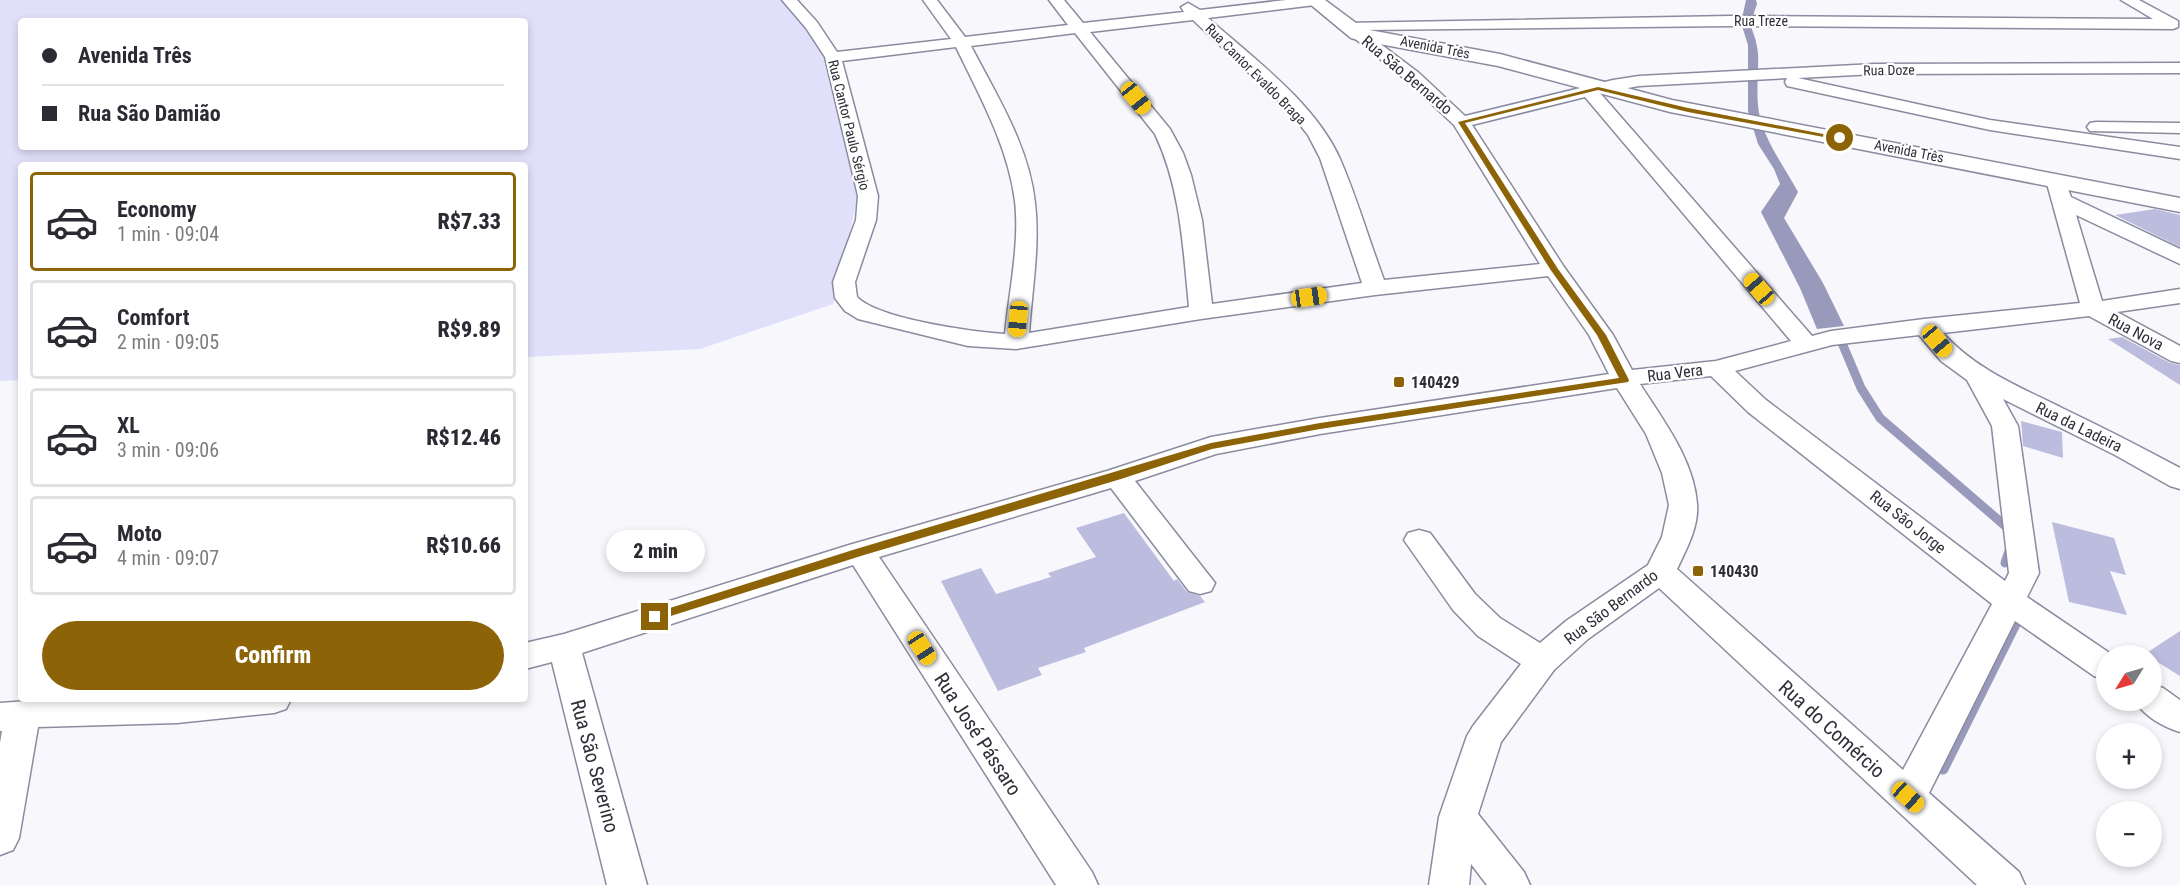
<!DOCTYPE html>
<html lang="en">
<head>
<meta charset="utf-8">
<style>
  :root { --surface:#fff; --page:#f2f2f3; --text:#2b2b33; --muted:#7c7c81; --line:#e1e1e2; --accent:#8d6307 }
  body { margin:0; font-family:"Roboto Condensed",sans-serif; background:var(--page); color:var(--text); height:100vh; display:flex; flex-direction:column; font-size:22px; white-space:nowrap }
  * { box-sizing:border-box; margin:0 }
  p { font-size:20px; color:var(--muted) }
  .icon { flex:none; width:33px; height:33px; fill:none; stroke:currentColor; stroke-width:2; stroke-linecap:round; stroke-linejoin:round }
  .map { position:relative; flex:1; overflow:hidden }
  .side { position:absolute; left:18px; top:162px; width:510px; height:540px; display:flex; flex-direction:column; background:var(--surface); border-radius:6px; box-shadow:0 3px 9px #0003 }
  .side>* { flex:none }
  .banner { position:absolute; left:18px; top:18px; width:510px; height:132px; border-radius:6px; box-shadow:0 3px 9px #0003; display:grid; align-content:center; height:132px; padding:0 24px; background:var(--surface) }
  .needle { width:39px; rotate:233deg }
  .tools { position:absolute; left:2096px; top:645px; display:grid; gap:12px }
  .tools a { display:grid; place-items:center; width:66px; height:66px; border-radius:50%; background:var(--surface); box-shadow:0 3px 9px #0003; font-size:30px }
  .end { position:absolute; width:27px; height:27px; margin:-14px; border:8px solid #8d6307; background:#fff; box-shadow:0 0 0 3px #fff }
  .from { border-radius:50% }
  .bubble { position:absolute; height:42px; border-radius:21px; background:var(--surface); box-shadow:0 3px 9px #0003; font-size:20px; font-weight:800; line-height:42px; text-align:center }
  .car { position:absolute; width:18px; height:36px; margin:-18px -9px; border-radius:8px; box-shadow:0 0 4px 2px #0007; background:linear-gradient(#f5c518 24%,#345 0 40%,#f5c518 0 76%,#345 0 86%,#f5c518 0) }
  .banner b { display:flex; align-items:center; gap:21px; height:57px; font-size:22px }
  .banner b+b { border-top:2px solid var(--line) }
  .banner i { width:15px; height:15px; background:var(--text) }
  ul { padding:10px 0 0; list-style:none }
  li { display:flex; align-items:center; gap:18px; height:99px; margin:0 12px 9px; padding:0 12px; border:3px solid var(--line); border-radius:6px }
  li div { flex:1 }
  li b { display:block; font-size:22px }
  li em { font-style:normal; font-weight:800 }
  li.on { border-color:var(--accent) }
  li>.icon { width:54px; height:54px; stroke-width:1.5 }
  .cta { display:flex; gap:12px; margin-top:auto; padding:12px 24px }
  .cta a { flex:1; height:69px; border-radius:36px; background:var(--accent); color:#fff; font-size:24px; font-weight:800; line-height:69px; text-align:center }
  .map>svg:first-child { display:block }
  .green { fill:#e0e0fb; fill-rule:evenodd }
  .water { fill:#99b }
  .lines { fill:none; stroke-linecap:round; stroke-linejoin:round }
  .stream-far1 { stroke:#99b; stroke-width:9 }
  .stream { stroke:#99b; stroke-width:11 }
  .building { fill:#bcbcdf }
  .street-casing { stroke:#8b8ba0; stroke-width:3 }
  .secondary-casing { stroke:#8b8ba0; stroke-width:3 }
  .street { fill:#fff; fill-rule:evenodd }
  .secondary { fill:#fff; fill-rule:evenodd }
  .route { fill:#8d6307 }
  .poi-dot { fill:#8d6307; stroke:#fff; stroke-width:2 }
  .labels { text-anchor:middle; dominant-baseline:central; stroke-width:4.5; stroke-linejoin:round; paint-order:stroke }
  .far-street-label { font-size:14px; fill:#302f38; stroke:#fff }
  .street-label { font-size:16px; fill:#302f38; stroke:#fff }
  .poi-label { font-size:16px; font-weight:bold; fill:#302f38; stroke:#fff; text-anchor:start }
  .near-street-label { font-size:20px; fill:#302f38; stroke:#fff }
</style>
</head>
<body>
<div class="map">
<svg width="2180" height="885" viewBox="0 0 2180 885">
  <rect width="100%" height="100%" fill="#f7f7fc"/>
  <path class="green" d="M 0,0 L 793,0 L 836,57 L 857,201 L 833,304 L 700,349 L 525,357 L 525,165 L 21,165 L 21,380 L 0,381 ZM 21,21 L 525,21 L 525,147 L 21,147 Z"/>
  <path class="water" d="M 1746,0 L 1756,0 L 1757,4 C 1746,34 1755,26 1758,53 C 1759,74 1755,96 1760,118 C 1767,144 1785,168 1798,192 L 1784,218 L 1823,283 L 1844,326 L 1817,329 L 1800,288 L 1761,212 L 1780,184 L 1774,169 L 1758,144 L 1748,111 L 1748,45 L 1741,23 Z"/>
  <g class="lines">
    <g class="stream-far1">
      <polyline points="1842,343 1861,388 1880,418 2010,530"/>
      <polyline points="2005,563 2010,548"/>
    </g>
    <polyline class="stream" points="1943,769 2016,622"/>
  </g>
  <g class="building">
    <polygon points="2155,209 2180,215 2180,247 2115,215"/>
    <polygon points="2122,337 2170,363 2180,365 2180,385 2108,339"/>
    <polygon points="2021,421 2062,432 2063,458 2023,446"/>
    <polygon points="1124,513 1174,581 1177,579 1187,592 1200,596 1205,602 1084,648 1086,652 1038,668 1042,675 998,691 941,581 981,568 996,594 1051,577 1048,573 1096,557 1076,528"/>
    <polygon points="2052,522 2114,538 2126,575 2110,571 2127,615 2069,602"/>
    <polygon points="2180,631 2180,676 2151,658 2151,656 2145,654"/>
  </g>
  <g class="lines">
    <g class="street-casing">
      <g id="street">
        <path d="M 782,0 L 797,0 L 817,22 L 837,52 L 951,39 L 923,0 L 937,0 L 965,37 L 1068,25 L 1049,0 L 1064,0 L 1083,23 L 1184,12 L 1181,7 L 1188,3 L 1200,10 L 1286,0 L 1322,0 L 1320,4 L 1315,5 L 1208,18 C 1253,58 1315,103 1340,159 C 1357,198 1369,240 1384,280 L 1540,264 L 1454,125 L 1407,81 L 1353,37 L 1350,34 L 1353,31 L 1344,29 L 1341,26 L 1344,23 L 1731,16 L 2153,19 L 2121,0 L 2139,0 L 2178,21 L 2178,27 L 2173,29 L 1731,26 L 1362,30 L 1419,73 L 1465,116 L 1613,80 L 1639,76 L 1875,64 L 2180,63 L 2180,73 L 1875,74 L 1798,78 L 1990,120 L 2180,147 L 2180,159 L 1990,130 L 1787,86 L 1785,82 L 1787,78 L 1639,86 L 1600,93 L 1812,336 L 1831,331 L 1924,319 L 2080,303 L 2046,180 L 2049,176 L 2063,176 L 2071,197 L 2180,249 L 2180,264 L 2076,215 L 2102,301 L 2180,289 L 2180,303 L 2117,312 L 2180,346 L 2180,363 L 2171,361 L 2089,316 L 1943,333 C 1975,369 2018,386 2062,408 C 2102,427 2141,447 2180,468 L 2180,489 L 2170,486 L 2115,455 L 2003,399 L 2018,426 L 2039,573 L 2027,597 L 2114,656 L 2106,656 L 2106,680 L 2094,676 L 2015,621 L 1929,793 L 2019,872 L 2025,885 L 1977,885 L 1659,588 L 1588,639 L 1554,670 L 1501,742 L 1478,814 L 1524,872 L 1530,885 L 1487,885 L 1471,864 L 1469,885 L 1429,885 L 1439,817 L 1467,736 L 1473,726 L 1521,664 L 1478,636 L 1453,610 L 1404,540 L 1408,533 L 1419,530 L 1430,533 L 1475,594 L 1500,618 L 1540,643 L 1566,621 L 1648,565 L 1662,537 L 1669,505 L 1662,473 L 1646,434 L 1617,388 L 1320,434 L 1216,454 L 1135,481 L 1215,583 L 1211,591 L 1200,594 L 1189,591 L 1111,488 L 879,557 L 1092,872 L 1098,885 L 1056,885 L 853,565 L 582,653 L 647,885 L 607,885 L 552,662 L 525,669 L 525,643 L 564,634 L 849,545 L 1107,471 L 1211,437 L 1320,418 L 1609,374 L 1589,335 L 1548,276 L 1375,295 L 1201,319 L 1016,349 L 968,346 L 858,319 L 845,311 L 835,298 L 833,282 L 856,220 L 858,196 L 825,57 L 806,28 ZM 1193,20 L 1289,111 L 1308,135 L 1320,158 L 1362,283 L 1212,304 L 1202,220 L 1191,175 L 1183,153 L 1170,129 L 1090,32 ZM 1075,33 L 1155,134 C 1181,189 1183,247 1189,307 L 1029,333 C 1032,290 1040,246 1035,203 C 1029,146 997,96 971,46 ZM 956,47 C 980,97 1008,146 1015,201 C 1020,243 1009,292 1005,334 C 973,332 878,319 857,297 L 855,282 L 876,220 L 878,196 L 842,61 ZM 1585,97 L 1791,341 L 1716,361 L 1632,370 L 1613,335 L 1564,267 L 1472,125 ZM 1919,335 L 1941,361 L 1967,380 L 1992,426 L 2009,573 L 2005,581 L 1766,400 L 1735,371 L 1832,345 ZM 1711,376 L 1748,412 L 1992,604 L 1903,770 L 1677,569 C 1686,550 1699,527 1697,504 C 1694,460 1663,420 1640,384 Z"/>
        <polygon points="2096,122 2180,123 2180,133 2090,131 2087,127 2090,123"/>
        <path d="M 2151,684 L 2163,688 L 2180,700 L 2180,732 C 2164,727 2143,716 2135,700 L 2151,700 Z"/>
        <polygon points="56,699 291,699 286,709 274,713 177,723 38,727 19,838 13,850 0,855 0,743 2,731 0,731 0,703"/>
      </g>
    </g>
    <g class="secondary-casing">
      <polygon id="secondary" points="1305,0 1325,0 1364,29 1500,54 1672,100 2180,198 2180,212 1670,112 1498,66 1358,40 1351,38"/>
    </g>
    <use href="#street" class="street"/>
    <use href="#secondary" class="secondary"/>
  </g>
  <polygon class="route" points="1598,87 1688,108 1844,138 1840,140 1688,112 1598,90 1465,123 1558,269 1606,335 1629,380 1628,382 1320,429 1212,449 1121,479 864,555 655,621 651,620 651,614 856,549 1211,443 1320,423 1619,378 1597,335 1550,269 1458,122"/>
  <g class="poi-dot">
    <rect x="1393" y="376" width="12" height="12" rx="3"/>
    <rect x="1692" y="565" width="12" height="12" rx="3"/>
  </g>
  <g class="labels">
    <g class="far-street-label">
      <text x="1761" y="21">Rua Treze</text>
      <text transform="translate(1435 47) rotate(11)">Avenida Três</text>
      <text transform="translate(1889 70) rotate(-1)">Rua Doze</text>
      <text transform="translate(1256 74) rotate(45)">Rua Cantor Evaldo Braga</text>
      <text transform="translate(849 125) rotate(76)">Rua Cantor Paulo Sérgio</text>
      <text transform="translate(1909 151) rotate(11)">Avenida Três</text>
    </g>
    <g class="street-label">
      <text transform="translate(1407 75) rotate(40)">Rua São Bernardo</text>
      <text transform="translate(2136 332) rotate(28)">Rua Nova</text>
      <text transform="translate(1675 373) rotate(-7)">Rua Vera</text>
      <text transform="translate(2079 427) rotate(26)">Rua da Ladeira</text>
      <text transform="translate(1908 522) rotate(38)">Rua São Jorge</text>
      <text transform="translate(1611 607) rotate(-37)">Rua São Bernardo</text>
    </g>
    <g class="poi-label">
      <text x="1411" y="382">140429</text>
      <text x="1710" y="571">140430</text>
    </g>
    <g class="near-street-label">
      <text transform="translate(1832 729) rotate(42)">Rua do Comércio</text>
      <text transform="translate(978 734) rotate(57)">Rua José Pássaro</text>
      <text transform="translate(595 766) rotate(75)">Rua São Severino</text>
    </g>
  </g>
</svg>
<div class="tools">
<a><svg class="needle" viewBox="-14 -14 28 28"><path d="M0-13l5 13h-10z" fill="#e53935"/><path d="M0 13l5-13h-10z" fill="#7c7c81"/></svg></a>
<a>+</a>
<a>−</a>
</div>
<i class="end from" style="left:1840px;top:138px"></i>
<i class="end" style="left:655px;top:617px"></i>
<div class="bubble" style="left:606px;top:530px;width:99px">2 min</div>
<i class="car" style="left:1136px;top:98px;rotate:141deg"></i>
<i class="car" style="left:1759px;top:289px;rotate:319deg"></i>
<i class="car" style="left:1309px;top:297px;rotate:82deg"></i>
<i class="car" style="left:1018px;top:319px;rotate:185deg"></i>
<i class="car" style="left:1937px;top:341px;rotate:140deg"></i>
<i class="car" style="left:922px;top:648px;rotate:147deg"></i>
<i class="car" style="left:1908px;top:797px;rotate:132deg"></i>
<div class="banner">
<b><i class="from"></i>Avenida Três</b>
<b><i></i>Rua São Damião</b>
</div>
<section class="side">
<ul>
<li class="on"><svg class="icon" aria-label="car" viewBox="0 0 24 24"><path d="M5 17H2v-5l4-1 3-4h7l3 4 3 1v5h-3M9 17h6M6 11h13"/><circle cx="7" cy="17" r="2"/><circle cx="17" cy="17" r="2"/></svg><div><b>Economy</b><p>1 min · 09:04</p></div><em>R$7.33</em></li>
<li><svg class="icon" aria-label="car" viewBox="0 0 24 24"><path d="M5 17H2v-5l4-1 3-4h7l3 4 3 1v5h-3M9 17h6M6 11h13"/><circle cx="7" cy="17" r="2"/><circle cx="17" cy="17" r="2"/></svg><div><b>Comfort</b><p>2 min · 09:05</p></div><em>R$9.89</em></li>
<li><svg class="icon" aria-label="car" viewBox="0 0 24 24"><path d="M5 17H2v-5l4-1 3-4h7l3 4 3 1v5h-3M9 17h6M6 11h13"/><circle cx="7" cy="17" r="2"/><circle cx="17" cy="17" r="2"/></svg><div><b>XL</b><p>3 min · 09:06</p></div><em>R$12.46</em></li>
<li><svg class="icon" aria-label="car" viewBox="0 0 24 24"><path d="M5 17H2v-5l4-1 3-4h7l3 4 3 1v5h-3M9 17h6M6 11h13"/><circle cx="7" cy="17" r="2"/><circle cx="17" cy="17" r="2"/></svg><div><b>Moto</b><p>4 min · 09:07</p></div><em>R$10.66</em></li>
</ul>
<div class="cta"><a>Confirm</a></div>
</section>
</div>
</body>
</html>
